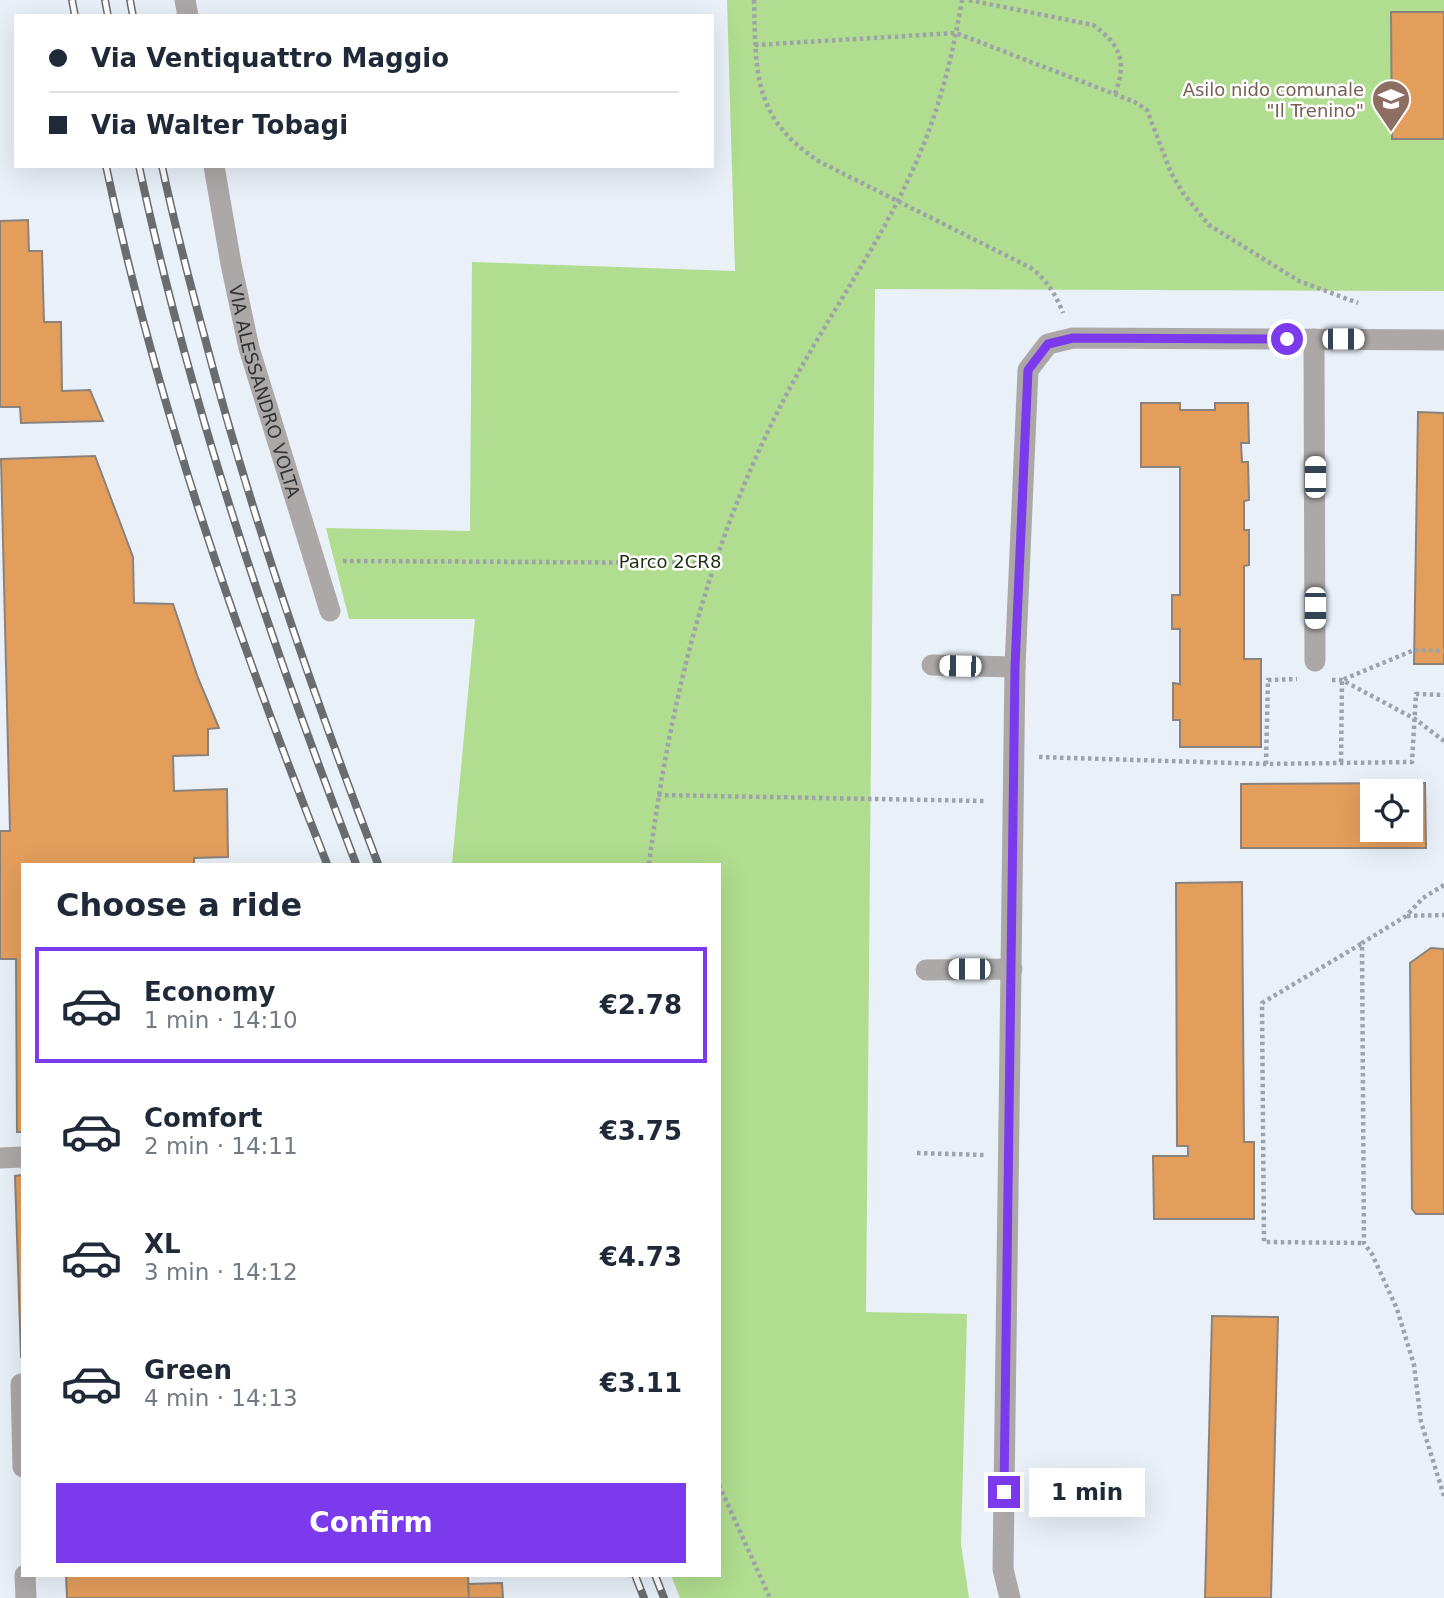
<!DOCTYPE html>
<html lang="en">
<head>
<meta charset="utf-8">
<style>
  :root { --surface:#fff; --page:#f6f6f7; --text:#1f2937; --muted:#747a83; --line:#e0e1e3; --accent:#7c3aed }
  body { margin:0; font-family:"DejaVu Sans",sans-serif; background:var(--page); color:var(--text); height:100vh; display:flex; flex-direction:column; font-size:26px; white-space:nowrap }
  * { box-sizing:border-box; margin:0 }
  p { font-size:23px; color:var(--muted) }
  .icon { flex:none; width:38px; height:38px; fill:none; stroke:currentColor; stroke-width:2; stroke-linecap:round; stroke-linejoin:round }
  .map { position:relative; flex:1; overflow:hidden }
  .drawer { position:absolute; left:21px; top:863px; width:700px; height:714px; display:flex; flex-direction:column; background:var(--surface); border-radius:0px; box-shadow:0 7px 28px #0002 }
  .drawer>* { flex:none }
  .guide { position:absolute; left:14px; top:14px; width:700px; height:154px; border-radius:0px; box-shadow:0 7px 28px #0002; display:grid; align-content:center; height:154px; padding:0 35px; background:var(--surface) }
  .fabs { position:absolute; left:1360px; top:779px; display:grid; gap:14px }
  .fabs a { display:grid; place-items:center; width:63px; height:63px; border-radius:0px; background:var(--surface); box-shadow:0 7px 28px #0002; font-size:35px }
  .end { position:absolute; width:32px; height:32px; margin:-16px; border:9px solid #7c3aed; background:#fff; box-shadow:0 0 0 4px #fff }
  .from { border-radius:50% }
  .bubble { position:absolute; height:49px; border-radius:0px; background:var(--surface); box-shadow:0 7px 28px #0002; font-size:23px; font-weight:700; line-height:49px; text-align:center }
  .car { position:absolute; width:21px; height:42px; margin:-21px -10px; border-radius:9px; box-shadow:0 0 5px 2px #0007; background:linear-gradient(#fff 24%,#345 0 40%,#fff 0 76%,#345 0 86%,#fff 0) }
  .guide b { display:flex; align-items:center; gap:24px; height:66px; font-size:26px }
  .guide b+b { border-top:2px solid var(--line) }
  .guide i { width:18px; height:18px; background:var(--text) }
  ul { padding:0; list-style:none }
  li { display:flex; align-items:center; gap:21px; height:116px; margin:0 14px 10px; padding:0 21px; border:4px solid transparent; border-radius:0px }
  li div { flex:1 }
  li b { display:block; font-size:26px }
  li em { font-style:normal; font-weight:700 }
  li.on { border-color:var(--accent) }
  li>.icon { width:63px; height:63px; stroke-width:1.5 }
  h2 { padding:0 35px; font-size:32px; line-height:84px }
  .primary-button { display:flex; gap:14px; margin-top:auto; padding:14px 35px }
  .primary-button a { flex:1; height:80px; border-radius:0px; background:var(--accent); color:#fff; font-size:28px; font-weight:700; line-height:80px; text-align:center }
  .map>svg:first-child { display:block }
  .green { fill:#b0dd8f }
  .building { fill:#e49e5c; stroke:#8a837d; stroke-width:2; fill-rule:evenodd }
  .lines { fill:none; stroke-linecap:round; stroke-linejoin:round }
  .path { stroke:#9ea3a9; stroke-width:4.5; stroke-dasharray:3.5 3.5; stroke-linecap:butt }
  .minor { stroke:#ada8a8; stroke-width:21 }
  .rail-casing { stroke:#696d71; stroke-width:8 }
  .rail { stroke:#fff; stroke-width:5; stroke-dasharray:16; stroke-linecap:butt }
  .route { stroke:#7c3aed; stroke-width:9 }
  .labels { text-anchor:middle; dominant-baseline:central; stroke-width:5; stroke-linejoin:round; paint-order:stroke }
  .education-label { font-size:18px; fill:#785e54; stroke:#fff; text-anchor:end }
  .street-label { font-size:18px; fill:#313437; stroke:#fff }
  .park-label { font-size:18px; fill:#1e300f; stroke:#fff }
</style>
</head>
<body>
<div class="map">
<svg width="1444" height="1598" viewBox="0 0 1444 1598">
  <rect width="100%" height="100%" fill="#e9f0f8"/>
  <polygon class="green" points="727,0 1444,0 1444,291 875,289 866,1312 967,1314 961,1544 969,1598 680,1598 671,1575 719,1575 719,864 452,864 475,619 349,619 326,528 470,531 472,262 735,271"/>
  <g class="building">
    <polygon points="1391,12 1444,12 1444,139 1392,139"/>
    <polygon points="28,220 29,251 42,251 44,322 61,322 62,391 90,390 103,421 21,423 20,407 0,407 0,221"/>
    <polygon points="1141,403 1180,403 1180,410 1215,410 1215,403 1248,403 1249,443 1241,443 1242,462 1248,462 1249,500 1244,501 1244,530 1249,530 1249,565 1244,566 1244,659 1261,659 1261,747 1180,747 1180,720 1173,720 1173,683 1180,684 1180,629 1172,629 1172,595 1180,595 1180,467 1141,467"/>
    <polygon points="1418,412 1444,413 1444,664 1414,664"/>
    <polygon points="95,456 133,557 134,603 173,604 198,678 219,728 208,729 208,755 173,756 174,791 227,789 228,857 194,858 194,864 23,864 23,1132 17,1132 16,959 0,959 0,831 10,831 1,459"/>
    <path d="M 1425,783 L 1426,848 L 1241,848 L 1241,784 ZM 1372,791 L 1410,791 L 1410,830 L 1372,830 Z"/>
    <polygon points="1242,882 1244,1142 1254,1142 1254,1219 1154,1219 1153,1156 1188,1156 1188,1146 1177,1146 1176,883"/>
    <polygon points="1431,948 1444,949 1444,1214 1416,1214 1412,1209 1410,963"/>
    <polygon points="23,1175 23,1357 21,1357 15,1176"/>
    <polygon points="1212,1316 1278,1317 1271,1598 1205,1598"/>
    <polygon points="66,1575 468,1575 469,1598 67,1598"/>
    <polygon points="502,1583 503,1598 469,1598 468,1584"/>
  </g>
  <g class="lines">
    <g class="path">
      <path d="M 754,0 C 756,72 752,118 820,162 L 1031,268 C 1047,280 1056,295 1063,313"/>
      <path d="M 969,0 L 1093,25 C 1121,45 1127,62 1115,94"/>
      <polyline points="755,45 956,33 1135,102 1147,110 1171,173 1183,193 1209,225 1299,281 1358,303"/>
      <polyline points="343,561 713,563"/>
      <polyline points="1332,680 1342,680 1415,719 1444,741"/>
      <polyline points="1039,757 1266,764 1412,762 1416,694 1444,695"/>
      <polyline points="1341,762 1342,680 1414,650 1444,651"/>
      <polyline points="1266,764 1268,680 1297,679"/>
      <polyline points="658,795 986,801"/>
      <path d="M 649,864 C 669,708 706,554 777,413 C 820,326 880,247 918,158 C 940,107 953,54 962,0"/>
      <polyline points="1444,885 1423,898 1406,916 1362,943 1364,1243 1372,1254 1397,1309 1414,1365 1421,1422 1444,1496"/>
      <polyline points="1407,916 1444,915"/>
      <polyline points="1361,944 1262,1003 1264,1242 1364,1243"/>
      <polyline points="917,1153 984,1155"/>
      <polyline points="719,1485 770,1598"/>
    </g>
    <g class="minor">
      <polyline points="185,0 188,16"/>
      <path id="s1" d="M 214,166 L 231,264 L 249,348 L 330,611"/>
      <polyline points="1314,339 1315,661"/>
      <polyline points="932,665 1015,667"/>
      <polyline points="926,970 1012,969"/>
      <polyline points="0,1158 23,1157"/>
      <polyline points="21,1384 23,1467"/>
      <polyline points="25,1575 26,1598"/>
      <polyline points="1010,1598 1003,1569 1015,667 1028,370 1048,344 1073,338 1444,340"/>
    </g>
    <g class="rail-casing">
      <g id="rail">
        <polyline points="72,0 75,16"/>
        <polyline points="105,0 108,16"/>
        <polyline points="130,0 133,16"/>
        <path d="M 106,166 C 157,405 237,637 327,864"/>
        <path d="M 139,166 C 190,405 269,637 356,864"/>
        <path d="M 162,166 C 174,222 188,276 203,331 C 250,513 311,689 378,864"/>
        <polyline points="635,1575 644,1598"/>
        <polyline points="655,1575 664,1598"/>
      </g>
    </g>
    <use href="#rail" class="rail"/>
  </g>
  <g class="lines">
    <polyline class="route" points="1004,1492 1015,667 1028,370 1048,344 1073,338 1287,339"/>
  </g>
  <defs>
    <g id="school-pin" transform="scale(2.0125)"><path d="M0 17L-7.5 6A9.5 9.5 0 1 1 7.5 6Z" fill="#8d6e63" stroke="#fff"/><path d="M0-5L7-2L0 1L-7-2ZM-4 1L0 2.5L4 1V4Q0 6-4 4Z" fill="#fff"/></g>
  </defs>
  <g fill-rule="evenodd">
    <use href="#school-pin" x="1391" y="99"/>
  </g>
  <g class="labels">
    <g class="education-label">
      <text x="1364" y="89">Asilo nido comunale<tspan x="1364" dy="21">"Il Trenino"</tspan></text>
    </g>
    <g class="street-label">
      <text stroke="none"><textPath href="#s1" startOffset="231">VIA ALESSANDRO VOLTA</textPath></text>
    </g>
    <g class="park-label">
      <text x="670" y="561">Parco 2CR8</text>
    </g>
  </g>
</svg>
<div class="fabs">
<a><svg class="icon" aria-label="locate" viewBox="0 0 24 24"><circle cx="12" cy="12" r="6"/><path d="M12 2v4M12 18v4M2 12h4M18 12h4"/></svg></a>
</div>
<i class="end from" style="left:1287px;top:339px"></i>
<i class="end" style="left:1004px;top:1492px"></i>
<div class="bubble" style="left:1029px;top:1468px;width:116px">1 min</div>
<i class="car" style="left:1343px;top:339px;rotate:90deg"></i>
<i class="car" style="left:1315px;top:477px;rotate:0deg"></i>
<i class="car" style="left:1315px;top:608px;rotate:180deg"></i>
<i class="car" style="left:960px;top:666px;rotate:271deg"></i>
<i class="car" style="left:969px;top:969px;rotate:270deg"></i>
<div class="guide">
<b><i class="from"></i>Via Ventiquattro Maggio</b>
<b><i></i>Via Walter Tobagi</b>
</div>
<section class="drawer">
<h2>Choose a ride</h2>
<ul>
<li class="on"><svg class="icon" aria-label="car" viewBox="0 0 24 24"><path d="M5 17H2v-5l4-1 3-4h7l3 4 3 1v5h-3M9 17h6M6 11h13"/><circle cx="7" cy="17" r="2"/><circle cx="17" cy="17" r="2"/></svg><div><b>Economy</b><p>1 min · 14:10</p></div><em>€2.78</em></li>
<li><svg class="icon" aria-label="car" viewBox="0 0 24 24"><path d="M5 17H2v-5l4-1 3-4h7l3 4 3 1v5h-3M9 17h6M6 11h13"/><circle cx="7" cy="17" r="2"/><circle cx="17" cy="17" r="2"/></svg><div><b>Comfort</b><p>2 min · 14:11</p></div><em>€3.75</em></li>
<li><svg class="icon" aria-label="car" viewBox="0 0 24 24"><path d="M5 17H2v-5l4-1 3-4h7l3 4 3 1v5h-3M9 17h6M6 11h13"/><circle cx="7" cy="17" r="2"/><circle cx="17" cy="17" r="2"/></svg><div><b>XL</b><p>3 min · 14:12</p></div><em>€4.73</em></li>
<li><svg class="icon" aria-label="car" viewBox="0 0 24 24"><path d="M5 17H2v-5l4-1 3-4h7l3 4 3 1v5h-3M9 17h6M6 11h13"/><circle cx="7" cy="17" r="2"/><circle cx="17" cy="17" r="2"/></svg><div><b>Green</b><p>4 min · 14:13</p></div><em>€3.11</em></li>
</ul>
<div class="primary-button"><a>Confirm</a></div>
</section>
</div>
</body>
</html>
